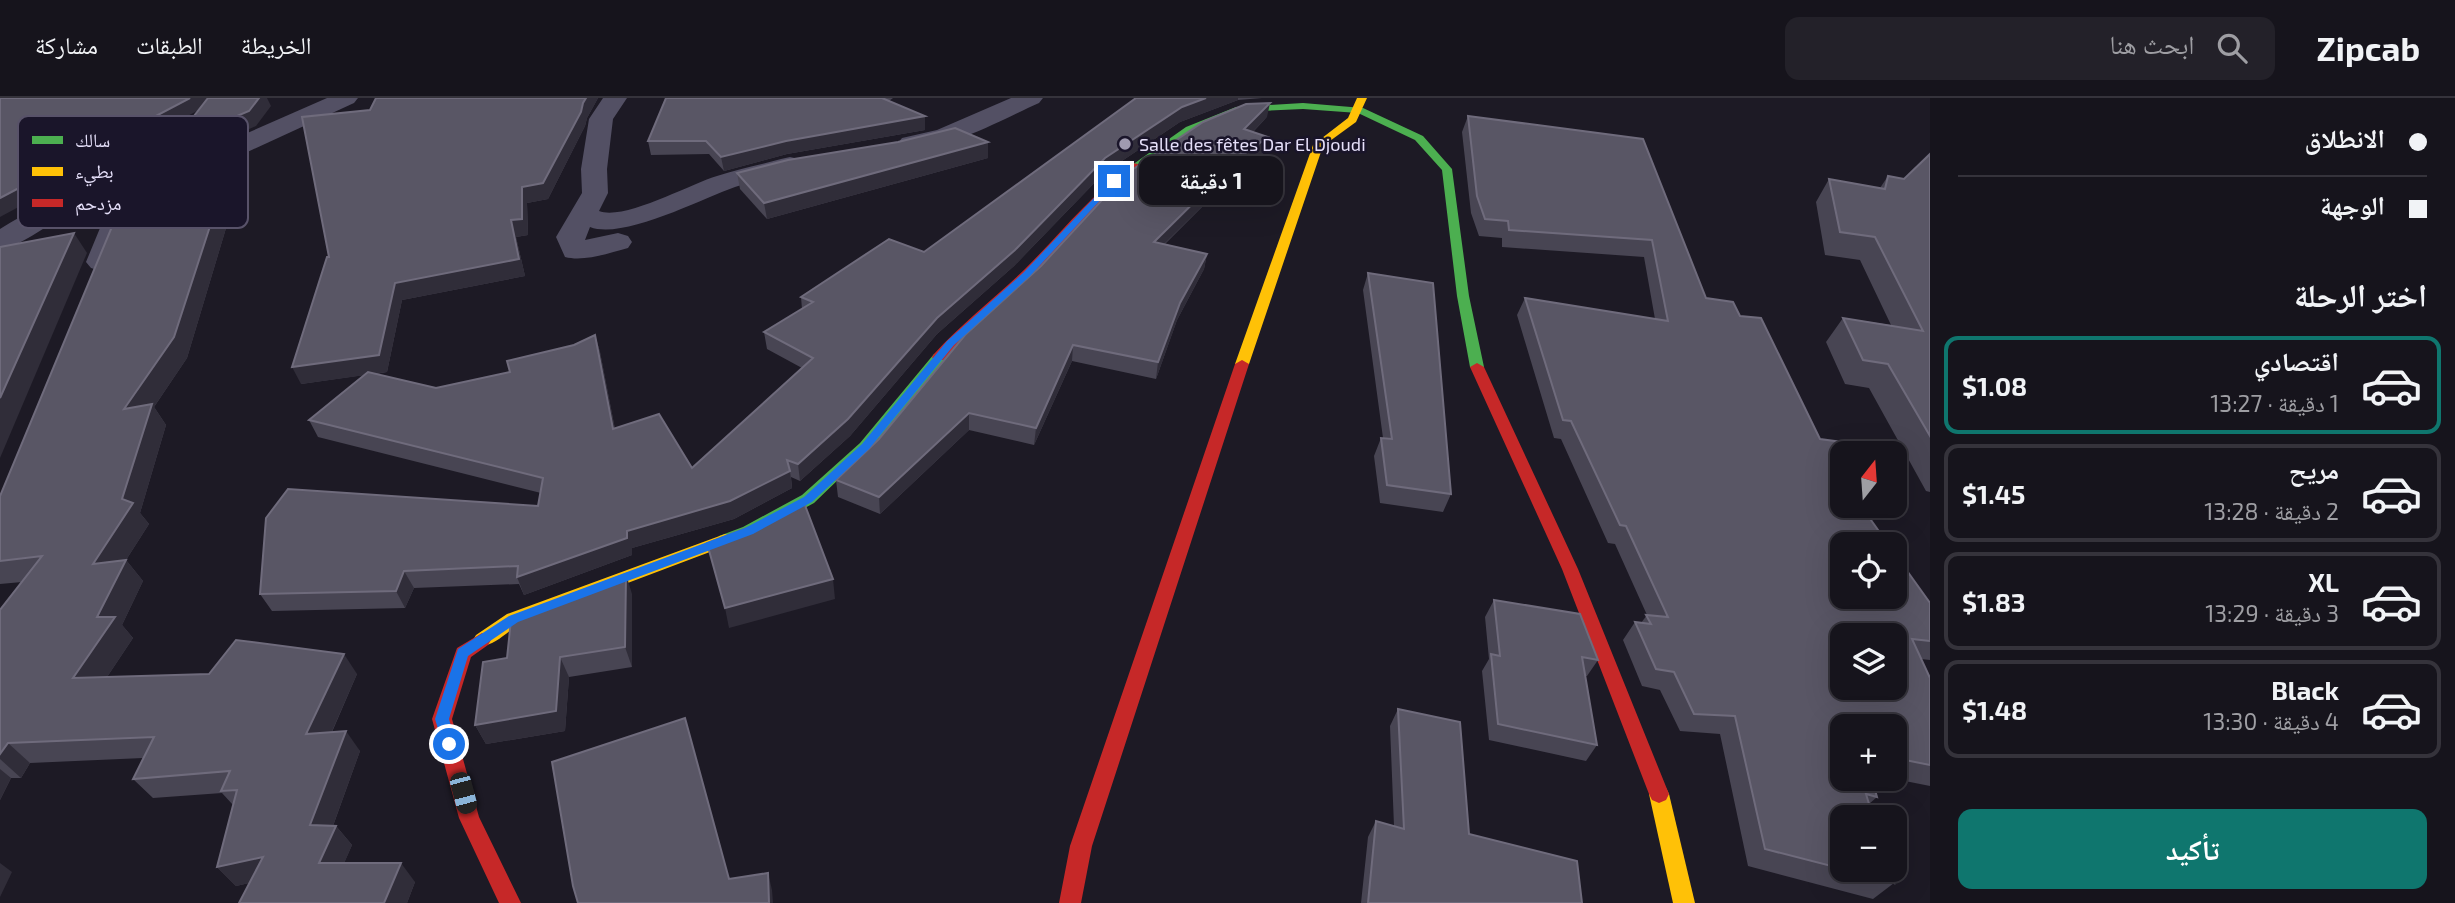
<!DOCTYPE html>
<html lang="ar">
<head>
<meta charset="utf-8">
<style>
  :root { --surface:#16141c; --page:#232129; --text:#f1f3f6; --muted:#9e9ea3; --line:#35333b; --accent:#0f766e }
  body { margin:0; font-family:"Exo 2","Noto Naskh Arabic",sans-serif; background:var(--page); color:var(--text); direction:rtl; height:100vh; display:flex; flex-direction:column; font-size:26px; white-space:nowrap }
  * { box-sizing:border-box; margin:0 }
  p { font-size:23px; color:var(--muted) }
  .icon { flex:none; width:38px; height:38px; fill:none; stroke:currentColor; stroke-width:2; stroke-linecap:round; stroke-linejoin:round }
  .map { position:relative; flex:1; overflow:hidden; direction:ltr }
  .side { display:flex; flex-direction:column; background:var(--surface); width:525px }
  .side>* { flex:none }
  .hud { display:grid; align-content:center; height:154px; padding:0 28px; background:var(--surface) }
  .needle { width:46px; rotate:17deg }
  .tools { position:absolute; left:1830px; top:343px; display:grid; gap:14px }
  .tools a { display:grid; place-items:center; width:77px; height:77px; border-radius:14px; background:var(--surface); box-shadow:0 7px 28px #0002,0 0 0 2px var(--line); font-size:35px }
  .end { position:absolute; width:32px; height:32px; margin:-16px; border:9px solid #1a73e8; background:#fff; box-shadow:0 0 0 4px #fff }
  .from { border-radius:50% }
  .bubble { position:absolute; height:49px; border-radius:14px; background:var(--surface); box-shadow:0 7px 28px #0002,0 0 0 2px var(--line); font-size:23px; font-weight:700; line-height:49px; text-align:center; direction:rtl }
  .car { position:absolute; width:21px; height:42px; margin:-21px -10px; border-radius:9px; box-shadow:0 0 5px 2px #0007; background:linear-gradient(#222 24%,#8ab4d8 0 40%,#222 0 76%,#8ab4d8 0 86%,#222 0) }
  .hud b { display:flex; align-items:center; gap:24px; height:66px; font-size:26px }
  .hud b+b { border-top:2px solid var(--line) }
  .hud i { width:18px; height:18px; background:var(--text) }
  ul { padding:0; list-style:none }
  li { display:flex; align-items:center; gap:21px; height:98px; margin:0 14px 10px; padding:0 14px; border:4px solid var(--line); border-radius:14px }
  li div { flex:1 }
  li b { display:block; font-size:26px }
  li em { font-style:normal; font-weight:700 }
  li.active { border-color:var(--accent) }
  li>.icon { width:63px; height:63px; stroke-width:1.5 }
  h2 { padding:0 28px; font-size:32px; line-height:84px }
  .button { display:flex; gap:14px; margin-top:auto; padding:14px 28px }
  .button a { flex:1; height:80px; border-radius:14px; background:var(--accent); color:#fff; font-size:28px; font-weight:700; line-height:80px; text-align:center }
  header { display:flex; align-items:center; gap:42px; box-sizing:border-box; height:98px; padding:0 35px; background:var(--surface); border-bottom:2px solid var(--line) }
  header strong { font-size:33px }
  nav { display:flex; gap:38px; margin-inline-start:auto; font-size:24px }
  .search { width:490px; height:63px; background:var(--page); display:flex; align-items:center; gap:18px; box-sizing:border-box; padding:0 24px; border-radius:14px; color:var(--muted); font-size:26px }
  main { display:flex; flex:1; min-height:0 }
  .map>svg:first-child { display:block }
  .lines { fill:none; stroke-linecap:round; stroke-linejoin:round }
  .street { fill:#535064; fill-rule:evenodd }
  .fast { fill:#4caf50; fill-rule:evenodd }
  .slow { fill:#ffc107; fill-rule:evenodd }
  .jam { fill:#c62828; fill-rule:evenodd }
  .wall { fill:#484553 }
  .shaded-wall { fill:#302d39 }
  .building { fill:#595665; stroke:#6f6b7c; stroke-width:2; fill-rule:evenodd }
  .route { fill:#1a73e8 }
  .poi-dot { fill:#a09bb0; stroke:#1a152a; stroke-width:2.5 }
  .labels { text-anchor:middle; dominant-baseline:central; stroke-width:5; stroke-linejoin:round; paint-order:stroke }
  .far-poi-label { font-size:18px; fill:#e7e1fb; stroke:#1a152a; text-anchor:start }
  .key { fill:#1a152a; stroke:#585269; stroke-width:2 }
  .key-label { font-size:19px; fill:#e7e1fb }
</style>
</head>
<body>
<header>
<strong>Zipcab</strong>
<div class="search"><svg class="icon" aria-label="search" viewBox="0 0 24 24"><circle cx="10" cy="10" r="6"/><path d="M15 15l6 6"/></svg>ابحث هنا</div>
<nav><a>الخريطة</a><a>الطبقات</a><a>مشاركة</a></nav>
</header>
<main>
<section class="side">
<div class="hud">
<b><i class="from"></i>الانطلاق</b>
<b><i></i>الوجهة</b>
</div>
<h2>اختر الرحلة</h2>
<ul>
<li class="active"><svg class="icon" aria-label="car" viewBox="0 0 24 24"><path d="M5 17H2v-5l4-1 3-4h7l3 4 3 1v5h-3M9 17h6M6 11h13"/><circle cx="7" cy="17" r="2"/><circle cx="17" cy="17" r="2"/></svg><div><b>اقتصادي</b><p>1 دقيقة · 13:27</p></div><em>$1.08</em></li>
<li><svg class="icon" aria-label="car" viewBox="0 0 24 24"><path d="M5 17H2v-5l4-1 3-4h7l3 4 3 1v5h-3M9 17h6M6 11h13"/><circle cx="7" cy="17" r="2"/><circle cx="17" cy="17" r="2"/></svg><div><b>مريح</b><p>2 دقيقة · 13:28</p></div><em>$1.45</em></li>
<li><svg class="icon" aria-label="car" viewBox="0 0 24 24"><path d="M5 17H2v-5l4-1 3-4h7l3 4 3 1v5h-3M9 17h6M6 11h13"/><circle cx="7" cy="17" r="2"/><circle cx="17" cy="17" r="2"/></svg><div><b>XL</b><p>3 دقيقة · 13:29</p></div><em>$1.83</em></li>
<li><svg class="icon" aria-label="car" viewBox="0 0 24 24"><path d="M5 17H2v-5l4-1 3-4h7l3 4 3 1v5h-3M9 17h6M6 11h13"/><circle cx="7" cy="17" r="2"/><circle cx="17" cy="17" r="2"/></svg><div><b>Black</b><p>4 دقيقة · 13:30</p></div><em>$1.48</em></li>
</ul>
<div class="button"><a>تأكيد</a></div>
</section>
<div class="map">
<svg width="1930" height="805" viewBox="0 0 1930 805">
  <rect width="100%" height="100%" fill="#1d1a25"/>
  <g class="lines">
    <g class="street">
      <polygon points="327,0 358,0 354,5 204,74 195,76 186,74 182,68 186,62"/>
      <path d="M 603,0 L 627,0 L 613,21 L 607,71 L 608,95 L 599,113 C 624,123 690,86 717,78 C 738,71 760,67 781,61 L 790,59 L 799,61 L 803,67 L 799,73 C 778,78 756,82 735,89 C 701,101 623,142 590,129 L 585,142 L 618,135 L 628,138 L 632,144 L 628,150 C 609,155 584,164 565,159 L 556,139 L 582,95 L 581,71 L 589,21 Z"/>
      <path d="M 1011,0 L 1043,0 L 1039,5 C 1007,19 936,59 902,50 L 898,45 L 902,40 L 937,32 Z"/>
      <path d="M 96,94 L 124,96 L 133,118 L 111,170 L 101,173 L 91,170 L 86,164 L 105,118 L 103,110 C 56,111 39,142 0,152 L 0,131 C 31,112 60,98 96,94 Z"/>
    </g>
    <g class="fast">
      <polygon points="1303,5 1363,10 1423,38 1452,71 1469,198 1484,269 1482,272 1477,273 1470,269 1457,198 1442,72 1415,42 1358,15 1303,11 1241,14 1194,33 1141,69 1132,67 1186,29 1236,9"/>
      <polygon points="939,255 946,259 944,262 870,351 814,405 755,437 725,448 719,446 717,442 719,438 743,429 802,397 860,345 934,256"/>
    </g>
    <g class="slow">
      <polygon points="1357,0 1367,0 1356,24 1323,48 1249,266 1242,270 1237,269 1235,266 1313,47 1348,20"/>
      <path d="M 725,436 L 731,438 L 733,442 L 731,446 L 519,526 C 507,534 490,552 476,547 L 473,542 L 476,537 L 507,516 Z"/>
      <polygon points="1659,687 1666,690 1669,696 1695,805 1673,805 1649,696 1652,690"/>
    </g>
    <g class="jam">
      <path d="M 1133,65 L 1142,67 L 1111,94 L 1044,166 L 944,262 L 934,262 L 932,259 L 934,256 C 962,225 995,200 1025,171 C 1061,135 1092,96 1133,65 Z"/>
      <polygon points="1242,262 1249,266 1092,748 1081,805 1059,805 1070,748 1235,266"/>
      <polygon points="1477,265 1484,269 1578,471 1669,696 1666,702 1659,705 1652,702 1649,696 1562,471 1470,269"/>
      <polygon points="482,535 488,537 491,542 488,547 471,559 452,621 479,719 521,805 499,805 459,720 432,621 457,550"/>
    </g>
  </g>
  <g class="wall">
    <polygon points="376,0 598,0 587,20 585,28 548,101 527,105 528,137 516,139 525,178 402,202 387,274 376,276 436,290 510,274 595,237 600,254 615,331 692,370 802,270 767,251 764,234 802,211 801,199 924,154 1136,0 1262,0 1238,2 1180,24 1104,75 1014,168 937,236 850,338 800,383 791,379 792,390 734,421 632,450 632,457 524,497 519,486 414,490 405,510 272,513 260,496 538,408 541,395 318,339 309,322 364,277 301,286 329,159 370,12"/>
    <polygon points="666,0 893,0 889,3 925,32 787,56 724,73 709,56 651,57 648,43"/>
    <polygon points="1468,18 1643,41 1706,200 1740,218 1843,408 1866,408 1863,411 1930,505 1930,562 1921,561 1930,580 1930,688 1895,681 1895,628 1843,628 1877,699 1869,706 1894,785 1873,801 1748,768 1720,636 1680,633 1660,592 1642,588 1623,542 1635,524 1641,525 1647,517 1615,446 1608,445 1561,341 1554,340 1517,217 1525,200 1655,221 1644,159 1502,149 1502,140 1479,138 1471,115 1462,34"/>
    <polygon points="1267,19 1253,34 1268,39 1265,54 1237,74 1165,146 1207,156 1204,171 1177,222 1156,281 1072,263 1034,347 969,332 880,416 838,399 836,382"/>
    <polygon points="1930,56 1930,394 1926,393 1869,290 1845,286 1826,244 1843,220 1891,227 1860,162 1825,157 1816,104 1829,81 1880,90 1888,78 1904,81"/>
    <polygon points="248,57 187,260 154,309 166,327 140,415 149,426 126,462 143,483 122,527 133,540 107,579 357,576 332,634 360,653 333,728 336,728 352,747 344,765 415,784 407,805 239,805 249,785 236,788 217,769 233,707 222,695 153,700 133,681 143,660 30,665 21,680 11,680 0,702 0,512 22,484 0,486 0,398"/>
    <polygon points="988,60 767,121 740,91 737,75"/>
    <polygon points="1368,175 1451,396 1443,414 1380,405 1374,358 1381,340 1383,340 1363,192"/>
    <polygon points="632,496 632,569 569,579 565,633 486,646 475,627 507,560"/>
    <polygon points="1494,502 1598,562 1587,578 1585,578 1597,647 1586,663 1489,642 1482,573 1489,561 1485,519"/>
    <polygon points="1398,611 1469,736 1582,805 1361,805 1368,739 1376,723 1394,728 1390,628"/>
  </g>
  <g class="shaded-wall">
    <polygon points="190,0 221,0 0,119 0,100"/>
    <polygon points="259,0 267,0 271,8 256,28 182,60 173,45"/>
    <polygon points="586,0 598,0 587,20 585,28 548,101 527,105 528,137 516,139 525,178 402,202 387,274 301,286 292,269 395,185 511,122 522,89"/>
    <polygon points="1206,0 1238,0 1238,2 1180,24 1104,75 1014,168 937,236 850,338 800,383 798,366 937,220 1105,60 1182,9"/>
    <polygon points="1270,5 1267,19 1241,46 1244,31"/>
    <polygon points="925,18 925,32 787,56 724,73 721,59 786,43"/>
    <polygon points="239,39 248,57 187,260 154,309 166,327 140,415 149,426 126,462 143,483 122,527 133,540 93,600 73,580 97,519 93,466 122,401 124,311"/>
    <polygon points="1268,39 1265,54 1237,74 1151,159 1154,144 1240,59"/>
    <polygon points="988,44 988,60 767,121 764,105"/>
    <polygon points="74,135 87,155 0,360 0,300"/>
    <polygon points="1207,156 1204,171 1177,222 1156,281 1158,264 1180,205"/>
    <polygon points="595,237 600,254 618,348 613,331"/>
    <polygon points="1073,247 1072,263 1034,347 1036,330"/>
    <polygon points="969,315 969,332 880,416 879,399"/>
    <polygon points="790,373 792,390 734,421 632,450 632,457 524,497 517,479 627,433"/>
    <polygon points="404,473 414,490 405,510 396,493"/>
    <polygon points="626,476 632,496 632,569 625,549"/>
    <polygon points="833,481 835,501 729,530 725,510"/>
    <polygon points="344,556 357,576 322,656 306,636"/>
    <polygon points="560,559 569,579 565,633 486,646 475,627"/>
    <polygon points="346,633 360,653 326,747 310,727"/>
    <polygon points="8,645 30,665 21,680 0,661 0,656"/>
    <polygon points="0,671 11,680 0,702"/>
    <polygon points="336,728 352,747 336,784 319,765"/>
    <polygon points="263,759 281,778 236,788 217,769"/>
    <polygon points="0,765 12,774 0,799"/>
    <polygon points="401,765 415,784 407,805 384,805"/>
    <polygon points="768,775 772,792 773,805 769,805"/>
  </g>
  <g class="building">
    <polygon points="0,0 190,0 0,100"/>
    <polygon points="208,0 259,0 249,13 173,45"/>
    <polygon points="376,0 586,0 583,5 581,14 543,85 522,89 522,121 511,122 519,161 395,185 379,257 292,269 327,159 329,159 302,19 370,12"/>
    <polygon points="666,0 882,0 925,18 786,43 721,59 706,43 648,43"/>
    <polygon points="1136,0 1206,0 1182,9 1105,60 1015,152 937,220 848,321 798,366 787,362 790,373 730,403 627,433 627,440 517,479 518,468 404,473 396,493 260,496 266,420 288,391 538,408 543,380 309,322 368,274 436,290 510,274 507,263 574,247 595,237 613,331 659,316 692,370 813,260 764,234 813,204 801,199 889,141 924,154"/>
    <polygon points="1270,5 1244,31 1268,39 1240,59 1154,144 1207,156 1180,205 1158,264 1073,247 1036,330 969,315 879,399 836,382 879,341 965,237 1041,168 1126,76 1203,24 1246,6"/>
    <path d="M 1468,18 L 1643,41 L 1706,200 L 1733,204 L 1740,218 L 1761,220 L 1820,341 L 1842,344 L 1847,355 L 1843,355 L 1843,408 L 1861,408 L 1888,446 L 1843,446 L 1843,499 L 1895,499 L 1895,456 L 1930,505 L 1930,543 L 1912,541 L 1930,580 L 1930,667 L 1895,660 L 1895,628 L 1843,628 L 1843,681 L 1872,681 L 1877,699 L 1866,696 L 1873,719 L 1843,719 L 1843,771 L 1765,751 L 1735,618 L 1694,616 L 1674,574 L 1656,571 L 1635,524 L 1651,526 L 1646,517 L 1668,519 L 1626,428 L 1620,427 L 1571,323 L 1563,322 L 1525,200 L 1668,223 L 1652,142 L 1509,132 L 1508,123 L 1485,121 L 1477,98 ZM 1843,537 L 1895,537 L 1895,590 L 1843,590 Z"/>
    <polygon points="955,30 988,44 764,105 737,75 788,62 898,44"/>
    <polygon points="239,39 174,239 124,311 152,306 122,401 133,405 93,466 126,462 97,519 115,519 73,580 209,576 236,542 344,556 306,636 346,633 310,727 336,728 319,765 401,765 384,805 239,805 263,759 217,769 237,692 221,693 230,673 133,681 154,639 8,645 0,656 0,512 42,458 0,463 0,398 121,107 143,79"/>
    <polygon points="1930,56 1930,338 1888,266 1863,262 1843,220 1923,233 1875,139 1840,134 1829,81 1885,91 1888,78 1904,81"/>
    <polygon points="74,135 0,300 0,149"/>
    <polygon points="1368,175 1433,185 1451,396 1387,387 1381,340 1392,341"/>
    <polygon points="803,402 833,481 725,510 707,445 760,425"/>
    <polygon points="626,476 625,549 560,559 556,613 475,627 483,564 507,560 511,522 520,516"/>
    <polygon points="1494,502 1580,516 1598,562 1582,559 1597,647 1498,626 1491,556 1500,558"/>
    <polygon points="1398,611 1460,624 1469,736 1577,763 1582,805 1368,805 1376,723 1404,731"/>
    <polygon points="685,620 729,781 768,775 769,805 578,805 573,788 552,664"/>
    <polygon points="1845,772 1890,772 1894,785"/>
  </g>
  <polygon class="route" points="1111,82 1118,83 1030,178 954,247 869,351 812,404 753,436 518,524 468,558 449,621 456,646 454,650 444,650 435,621 458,551 509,518 745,430 804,399 862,346 947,243 1024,174"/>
  <circle class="poi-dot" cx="1125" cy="46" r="7"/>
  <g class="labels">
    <g class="far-poi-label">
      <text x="1139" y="46">Salle des fêtes Dar El Djoudi</text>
    </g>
  </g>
  <rect x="18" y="18" width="230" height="112" rx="10" class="key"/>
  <rect x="32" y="38" width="31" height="8" fill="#4caf50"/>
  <rect x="32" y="69" width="31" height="9" fill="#ffc107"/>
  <rect x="32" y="101" width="31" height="8" fill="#c62828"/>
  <g class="key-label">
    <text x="75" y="49">سالك</text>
    <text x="75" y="80">بطيء</text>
    <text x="75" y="112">مزدحم</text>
  </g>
</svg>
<div class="tools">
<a><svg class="needle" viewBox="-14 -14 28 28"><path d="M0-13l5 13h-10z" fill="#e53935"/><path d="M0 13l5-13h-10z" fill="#9e9ea3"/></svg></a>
<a><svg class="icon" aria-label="locate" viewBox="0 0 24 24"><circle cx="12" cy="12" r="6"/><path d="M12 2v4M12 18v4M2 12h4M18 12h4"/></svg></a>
<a><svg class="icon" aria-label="layers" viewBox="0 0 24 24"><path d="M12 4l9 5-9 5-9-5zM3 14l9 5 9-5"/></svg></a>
<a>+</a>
<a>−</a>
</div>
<i class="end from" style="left:449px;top:646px"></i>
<i class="end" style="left:1114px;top:83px"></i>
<div class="bubble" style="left:1139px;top:58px;width:144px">1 دقيقة</div>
<i class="car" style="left:463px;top:695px;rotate:165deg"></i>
</div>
</main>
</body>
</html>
